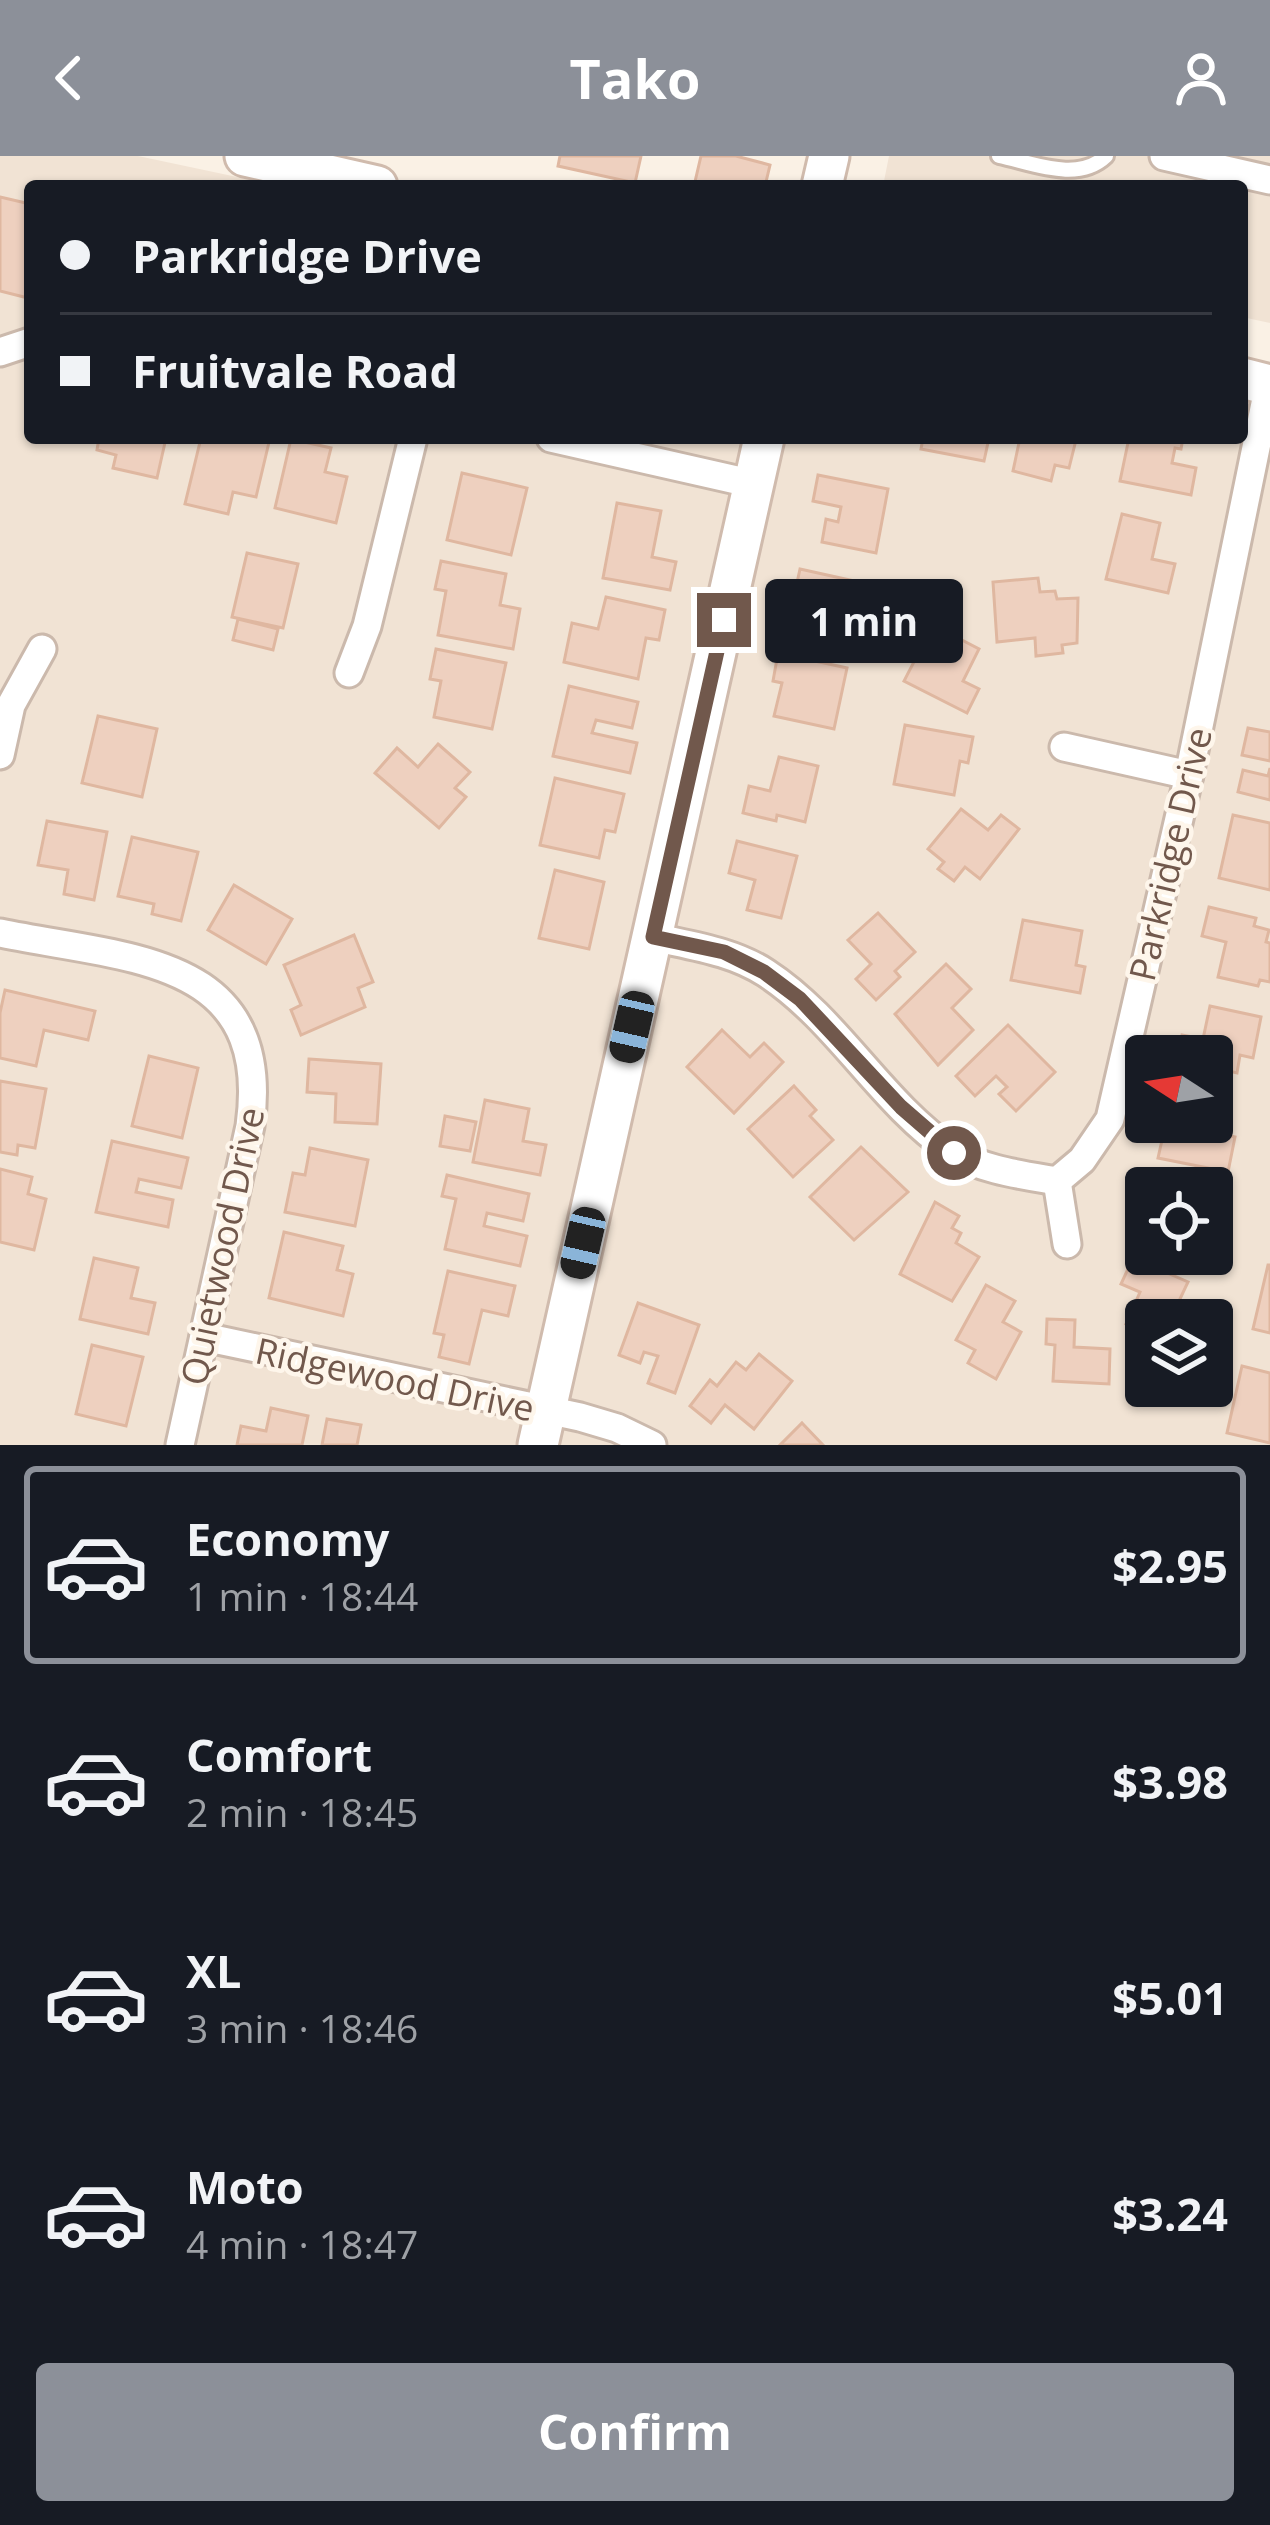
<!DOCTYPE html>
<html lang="en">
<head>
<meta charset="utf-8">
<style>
  :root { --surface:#171b24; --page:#20242c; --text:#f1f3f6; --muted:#9ea1a6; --line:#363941; --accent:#8c9099 }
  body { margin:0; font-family:"Open Sans",sans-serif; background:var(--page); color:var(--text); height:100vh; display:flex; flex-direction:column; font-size:45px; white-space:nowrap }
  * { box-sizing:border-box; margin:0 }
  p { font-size:39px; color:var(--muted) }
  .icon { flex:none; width:66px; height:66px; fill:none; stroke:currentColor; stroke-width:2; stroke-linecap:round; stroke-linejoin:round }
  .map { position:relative; height:1289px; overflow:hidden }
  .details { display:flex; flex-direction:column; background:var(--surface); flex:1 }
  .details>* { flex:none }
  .hud { position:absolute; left:24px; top:24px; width:1224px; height:264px; border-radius:12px; box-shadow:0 3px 9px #0004; display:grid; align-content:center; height:264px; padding:0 36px; background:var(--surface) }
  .needle { width:78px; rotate:282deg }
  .tools { position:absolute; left:1125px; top:879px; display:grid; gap:24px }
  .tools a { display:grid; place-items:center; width:108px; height:108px; border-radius:12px; background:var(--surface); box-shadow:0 3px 9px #0004; font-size:60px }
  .end { position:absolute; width:54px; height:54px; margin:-27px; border:15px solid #71584c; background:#fff; box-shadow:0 0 0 6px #fff }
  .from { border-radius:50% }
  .bubble { position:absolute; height:84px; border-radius:12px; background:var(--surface); box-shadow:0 3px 9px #0004; font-size:39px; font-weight:700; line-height:84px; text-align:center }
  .car { position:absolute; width:36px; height:72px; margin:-36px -18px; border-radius:15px; box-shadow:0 0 9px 3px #0007; background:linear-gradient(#222 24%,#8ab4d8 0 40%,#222 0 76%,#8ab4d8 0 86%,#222 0) }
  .hud b { display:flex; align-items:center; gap:42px; height:114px; font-size:45px }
  .hud b+b { border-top:3px solid var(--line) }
  .hud i { width:30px; height:30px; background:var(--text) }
  ul { padding:21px 0 0; list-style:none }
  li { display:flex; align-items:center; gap:36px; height:198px; margin:0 24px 18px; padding:0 12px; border:6px solid transparent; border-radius:12px }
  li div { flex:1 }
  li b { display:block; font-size:45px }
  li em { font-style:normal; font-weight:700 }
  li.current { border-color:var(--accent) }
  li>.icon { width:108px; height:108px; stroke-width:1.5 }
  .cta { display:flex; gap:24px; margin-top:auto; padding:24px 36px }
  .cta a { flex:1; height:138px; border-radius:12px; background:var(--accent); color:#fff; font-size:48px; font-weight:700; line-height:138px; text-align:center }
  header { display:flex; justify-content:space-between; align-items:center; height:156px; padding:0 36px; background:var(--accent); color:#fff; font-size:54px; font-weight:700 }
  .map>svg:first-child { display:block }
  .residential { fill:#f1e3d4; fill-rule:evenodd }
  .building { fill:#eed0bf; stroke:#dfb7a0; stroke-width:3 }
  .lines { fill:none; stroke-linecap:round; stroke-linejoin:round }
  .lane-casing { stroke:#cbb9ac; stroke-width:20 }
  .street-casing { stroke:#cbb9ac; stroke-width:33 }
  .secondary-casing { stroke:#d0bbad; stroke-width:45 }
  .lane { stroke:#fff; stroke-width:14 }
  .street { stroke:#fff; stroke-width:27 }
  .secondary { stroke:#fff; stroke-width:39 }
  .route { stroke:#71584c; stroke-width:15 }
  .labels { text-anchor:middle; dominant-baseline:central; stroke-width:9; stroke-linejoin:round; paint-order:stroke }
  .street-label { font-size:36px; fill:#71584c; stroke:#fef6eb }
</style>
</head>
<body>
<header><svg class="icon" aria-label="back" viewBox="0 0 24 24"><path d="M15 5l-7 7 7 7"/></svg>Tako<svg class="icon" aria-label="person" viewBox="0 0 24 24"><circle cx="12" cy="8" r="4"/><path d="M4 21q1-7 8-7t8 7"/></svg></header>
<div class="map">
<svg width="1270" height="1289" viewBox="0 0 1270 1289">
  <rect width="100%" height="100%" fill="#faf1e5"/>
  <g class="residential">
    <path d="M 0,0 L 138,0 L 280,30 L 30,30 L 30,282 L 1242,282 L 1242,250 L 1270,256 L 1270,1289 L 0,1289 ZM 1146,900 L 1212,900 L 1212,966 L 1146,966 ZM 1146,1032 L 1212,1032 L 1212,1098 L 1146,1098 ZM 1146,1164 L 1212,1164 L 1212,1230 L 1146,1230 Z"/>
    <polygon points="889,0 1270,0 1270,167 1242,161 1242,30 883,30"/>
  </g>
  <g class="building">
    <polygon points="560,0 641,0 635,27 558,10"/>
    <polygon points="701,0 736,0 770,9 765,30 694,30"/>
    <polygon points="0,41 30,48 28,142 0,135"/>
    <polygon points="99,282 166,282 157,322 113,312 116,299 97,294"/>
    <polygon points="201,282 270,282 256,341 233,336 228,358 185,348"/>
    <polygon points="923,282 989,282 984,305 921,293"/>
    <polygon points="1020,282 1083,282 1076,284 1069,312 1055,309 1051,325 1013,315"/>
    <polygon points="1129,282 1183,282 1181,293 1175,292 1172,307 1196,312 1191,339 1120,325"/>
    <polygon points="291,283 331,292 325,316 347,321 336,367 275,352"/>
    <polygon points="462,317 527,332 511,399 447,384"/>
    <polygon points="818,319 888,333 876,397 822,386 826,363 838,366 841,351 813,345"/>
    <polygon points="617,347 661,355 652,401 676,406 670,434 603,422"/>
    <polygon points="1122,358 1160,367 1152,403 1175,408 1168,437 1106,423"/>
    <polygon points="247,397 298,408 283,472 232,461"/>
    <polygon points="441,405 506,418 500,449 520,453 513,493 438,479 446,435 435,433"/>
    <polygon points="800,413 872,429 861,474 833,468 828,487 786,477"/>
    <polygon points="1038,422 1040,436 1055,435 1057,443 1078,442 1077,487 1062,489 1063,497 1036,500 1035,482 997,486 993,426"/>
    <polygon points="606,441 665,454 659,484 646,482 638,523 564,506 572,467 598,473"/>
    <polygon points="238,463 278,473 273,494 233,484"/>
    <polygon points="933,469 979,493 963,525 979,533 967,557 904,525"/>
    <polygon points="436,493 506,507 492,573 434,561 441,525 430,523"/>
    <polygon points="778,497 847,512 834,573 774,560 782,527 773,525"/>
    <polygon points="569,530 638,546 632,572 596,564 592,577 637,587 630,617 553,600"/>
    <polygon points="98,560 157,573 142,641 82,627"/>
    <polygon points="905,569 973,581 968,607 960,605 954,639 894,628"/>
    <polygon points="1248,572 1270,576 1270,605 1242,599"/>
    <polygon points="438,588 470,616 455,632 466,641 439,672 375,617 397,592 418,611"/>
    <polygon points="779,601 818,610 805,666 777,659 776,665 743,657 749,630 770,635"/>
    <polygon points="1270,612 1270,644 1238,636 1243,614 1268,620"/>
    <polygon points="555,622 624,638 615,676 605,674 599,702 540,689"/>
    <polygon points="961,653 988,674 1001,659 1019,673 980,723 965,711 954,725 938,713 944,706 928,693"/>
    <polygon points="1233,659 1270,667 1270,734 1219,722"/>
    <polygon points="47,665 107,676 94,744 64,738 68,714 38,709"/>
    <polygon points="132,681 198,696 181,765 152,758 154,748 118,740"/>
    <polygon points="737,685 797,700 781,762 747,754 755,724 729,717"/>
    <polygon points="555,714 604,726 589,793 539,782"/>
    <polygon points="234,729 292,763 266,808 208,774"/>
    <polygon points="1209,751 1256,762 1254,770 1269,774 1266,786 1270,787 1270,826 1260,824 1258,830 1218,821 1226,786 1202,780"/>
    <polygon points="878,757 915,796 895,815 900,821 876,844 856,823 871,808 848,784"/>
    <polygon points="1023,764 1082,775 1076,809 1085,811 1080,837 1011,824"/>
    <polygon points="354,779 373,826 358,832 365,851 301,879 291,854 301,849 284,809"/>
    <polygon points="946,808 971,833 952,852 973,874 938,909 895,858"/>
    <polygon points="5,834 95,855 88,884 44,874 36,910 0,902 0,857"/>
    <polygon points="1210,850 1261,861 1253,902 1240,899 1237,917 1212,911 1212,900 1177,900 1182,879 1203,883"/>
    <polygon points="1008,869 1055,916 1016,955 999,938 1007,931 996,920 975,940 956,920"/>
    <polygon points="722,874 750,901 764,887 783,906 734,957 687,911"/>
    <polygon points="149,900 198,912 182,982 132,970"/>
    <polygon points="309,903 381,908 377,968 335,966 336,938 307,936"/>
    <polygon points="0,925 46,933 35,992 18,989 17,999 0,996"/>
    <polygon points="794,930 816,954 810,960 833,984 793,1021 748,973"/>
    <polygon points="485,944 529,953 523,985 546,989 540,1019 473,1006"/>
    <polygon points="1212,945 1217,946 1210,976 1235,981 1228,1016 1158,1002 1165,971 1173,973 1174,966 1212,966"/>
    <polygon points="445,960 476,966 470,995 440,990"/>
    <polygon points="112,985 188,1002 181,1032 139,1023 136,1036 173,1044 168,1071 96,1056"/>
    <polygon points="861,991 908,1036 854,1084 810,1041"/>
    <polygon points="310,992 368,1004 355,1070 285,1056 293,1017 305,1019"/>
    <polygon points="0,1013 32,1021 28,1038 46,1043 34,1094 0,1086"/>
    <polygon points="447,1019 529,1038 523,1065 487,1057 484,1070 527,1080 520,1110 445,1093 456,1043 442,1040"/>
    <polygon points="1161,1020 1221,1033 1212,1073 1212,1032 1159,1032"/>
    <polygon points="935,1046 959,1060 952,1072 961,1077 956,1087 979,1101 952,1145 900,1118"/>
    <polygon points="284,1076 343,1090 337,1114 353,1118 343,1160 269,1142"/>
    <polygon points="94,1102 138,1112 131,1142 155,1147 148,1178 80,1163"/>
    <polygon points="1133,1102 1188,1126 1171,1162 1146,1164 1146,1178 1126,1168 1140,1136 1121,1128"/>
    <polygon points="1268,1109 1270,1109 1270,1177 1253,1173"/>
    <polygon points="448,1115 515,1130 508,1160 482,1154 469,1208 439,1201 444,1179 434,1177"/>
    <polygon points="986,1129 1015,1145 1003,1166 1021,1176 996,1223 968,1207 975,1194 956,1184"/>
    <polygon points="638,1147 699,1169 675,1237 648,1227 658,1200 644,1196 640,1207 619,1199"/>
    <polygon points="1047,1163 1075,1164 1074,1191 1110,1193 1109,1228 1053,1225 1055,1189 1046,1188"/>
    <polygon points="92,1189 143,1201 126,1270 76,1258"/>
    <polygon points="759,1198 792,1225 754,1273 725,1249 711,1267 690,1250 710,1224 717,1230 736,1206 746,1214"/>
    <polygon points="1242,1210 1270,1217 1270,1287 1227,1277"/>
    <polygon points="271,1252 308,1260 302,1289 237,1289 241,1270 266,1275"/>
    <polygon points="327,1263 361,1269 357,1289 322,1289"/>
    <polygon points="802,1267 823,1289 780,1289"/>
  </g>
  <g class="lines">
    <g class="lane-casing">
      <path id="lane" d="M 999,0 C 1033,7 1078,27 1106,0"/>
    </g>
    <g class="street-casing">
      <g id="street">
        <polyline points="1164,0 1270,24"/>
        <polyline points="0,196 30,186"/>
        <polyline points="551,282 754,328"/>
        <polyline points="349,517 367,470 413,282"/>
        <polyline points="1064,591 1189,619"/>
        <polyline points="0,599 11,549 42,493"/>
        <path d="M 0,777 C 124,803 274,798 250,970 L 180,1289"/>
        <path d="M 653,781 C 692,790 732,795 766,817 C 838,864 880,946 952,995 C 981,1014 1023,1019 1057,1025 L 1082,1004 L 1110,963 L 1189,619 L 1269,228"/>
        <polyline points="1057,1025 1067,1088"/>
        <polyline points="204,1181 580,1261 617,1272 652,1289"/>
      </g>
    </g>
    <g class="secondary-casing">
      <g id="secondary">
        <polyline points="245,0 377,30"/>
        <polyline points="822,30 829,0"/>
        <polyline points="1242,222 1270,229"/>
        <polyline points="538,1289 764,282"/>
      </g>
    </g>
    <use href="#lane" class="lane"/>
    <use href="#street" class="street"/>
    <use href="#secondary" class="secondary"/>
  </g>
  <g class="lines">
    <polyline class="route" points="724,464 653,781 724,796 764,816 800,843 901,951 954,997"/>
  </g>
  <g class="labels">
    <g class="street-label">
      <text transform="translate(1170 698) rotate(-77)">Parkridge Drive</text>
      <text transform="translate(222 1090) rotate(-78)">Quietwood Drive</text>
      <text transform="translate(395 1223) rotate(12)">Ridgewood Drive</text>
    </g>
  </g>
</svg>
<div class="tools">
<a><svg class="needle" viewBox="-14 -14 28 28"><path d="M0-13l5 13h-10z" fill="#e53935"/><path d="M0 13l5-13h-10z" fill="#9ea1a6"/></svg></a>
<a><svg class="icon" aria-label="locate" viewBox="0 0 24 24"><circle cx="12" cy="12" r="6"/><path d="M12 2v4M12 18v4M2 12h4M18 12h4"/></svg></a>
<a><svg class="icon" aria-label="layers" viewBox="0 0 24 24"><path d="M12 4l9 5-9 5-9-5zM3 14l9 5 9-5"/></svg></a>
</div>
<i class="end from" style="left:954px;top:997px"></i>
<i class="end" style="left:724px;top:464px"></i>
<div class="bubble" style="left:765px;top:423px;width:198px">1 min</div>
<i class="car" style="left:632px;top:871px;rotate:193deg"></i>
<i class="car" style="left:583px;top:1087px;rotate:193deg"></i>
<div class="hud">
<b><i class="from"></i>Parkridge Drive</b>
<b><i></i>Fruitvale Road</b>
</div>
</div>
<section class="details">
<ul>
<li class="current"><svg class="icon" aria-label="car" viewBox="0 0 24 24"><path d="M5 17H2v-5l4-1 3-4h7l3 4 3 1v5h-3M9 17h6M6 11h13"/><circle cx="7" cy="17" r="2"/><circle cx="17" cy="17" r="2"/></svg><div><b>Economy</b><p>1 min · 18:44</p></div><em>$2.95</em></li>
<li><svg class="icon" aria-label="car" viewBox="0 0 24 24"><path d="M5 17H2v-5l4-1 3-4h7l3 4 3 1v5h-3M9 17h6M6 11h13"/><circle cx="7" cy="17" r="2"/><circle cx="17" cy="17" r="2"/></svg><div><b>Comfort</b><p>2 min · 18:45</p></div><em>$3.98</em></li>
<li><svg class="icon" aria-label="car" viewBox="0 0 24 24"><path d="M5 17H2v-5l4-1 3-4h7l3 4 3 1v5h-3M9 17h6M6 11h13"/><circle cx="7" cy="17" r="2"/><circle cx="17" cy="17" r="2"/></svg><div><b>XL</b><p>3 min · 18:46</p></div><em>$5.01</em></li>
<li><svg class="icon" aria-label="car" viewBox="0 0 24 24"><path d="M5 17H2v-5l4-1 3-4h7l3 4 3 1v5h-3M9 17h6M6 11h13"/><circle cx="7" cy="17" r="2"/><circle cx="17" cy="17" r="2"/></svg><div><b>Moto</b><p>4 min · 18:47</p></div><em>$3.24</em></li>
</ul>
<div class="cta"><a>Confirm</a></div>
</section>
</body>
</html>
